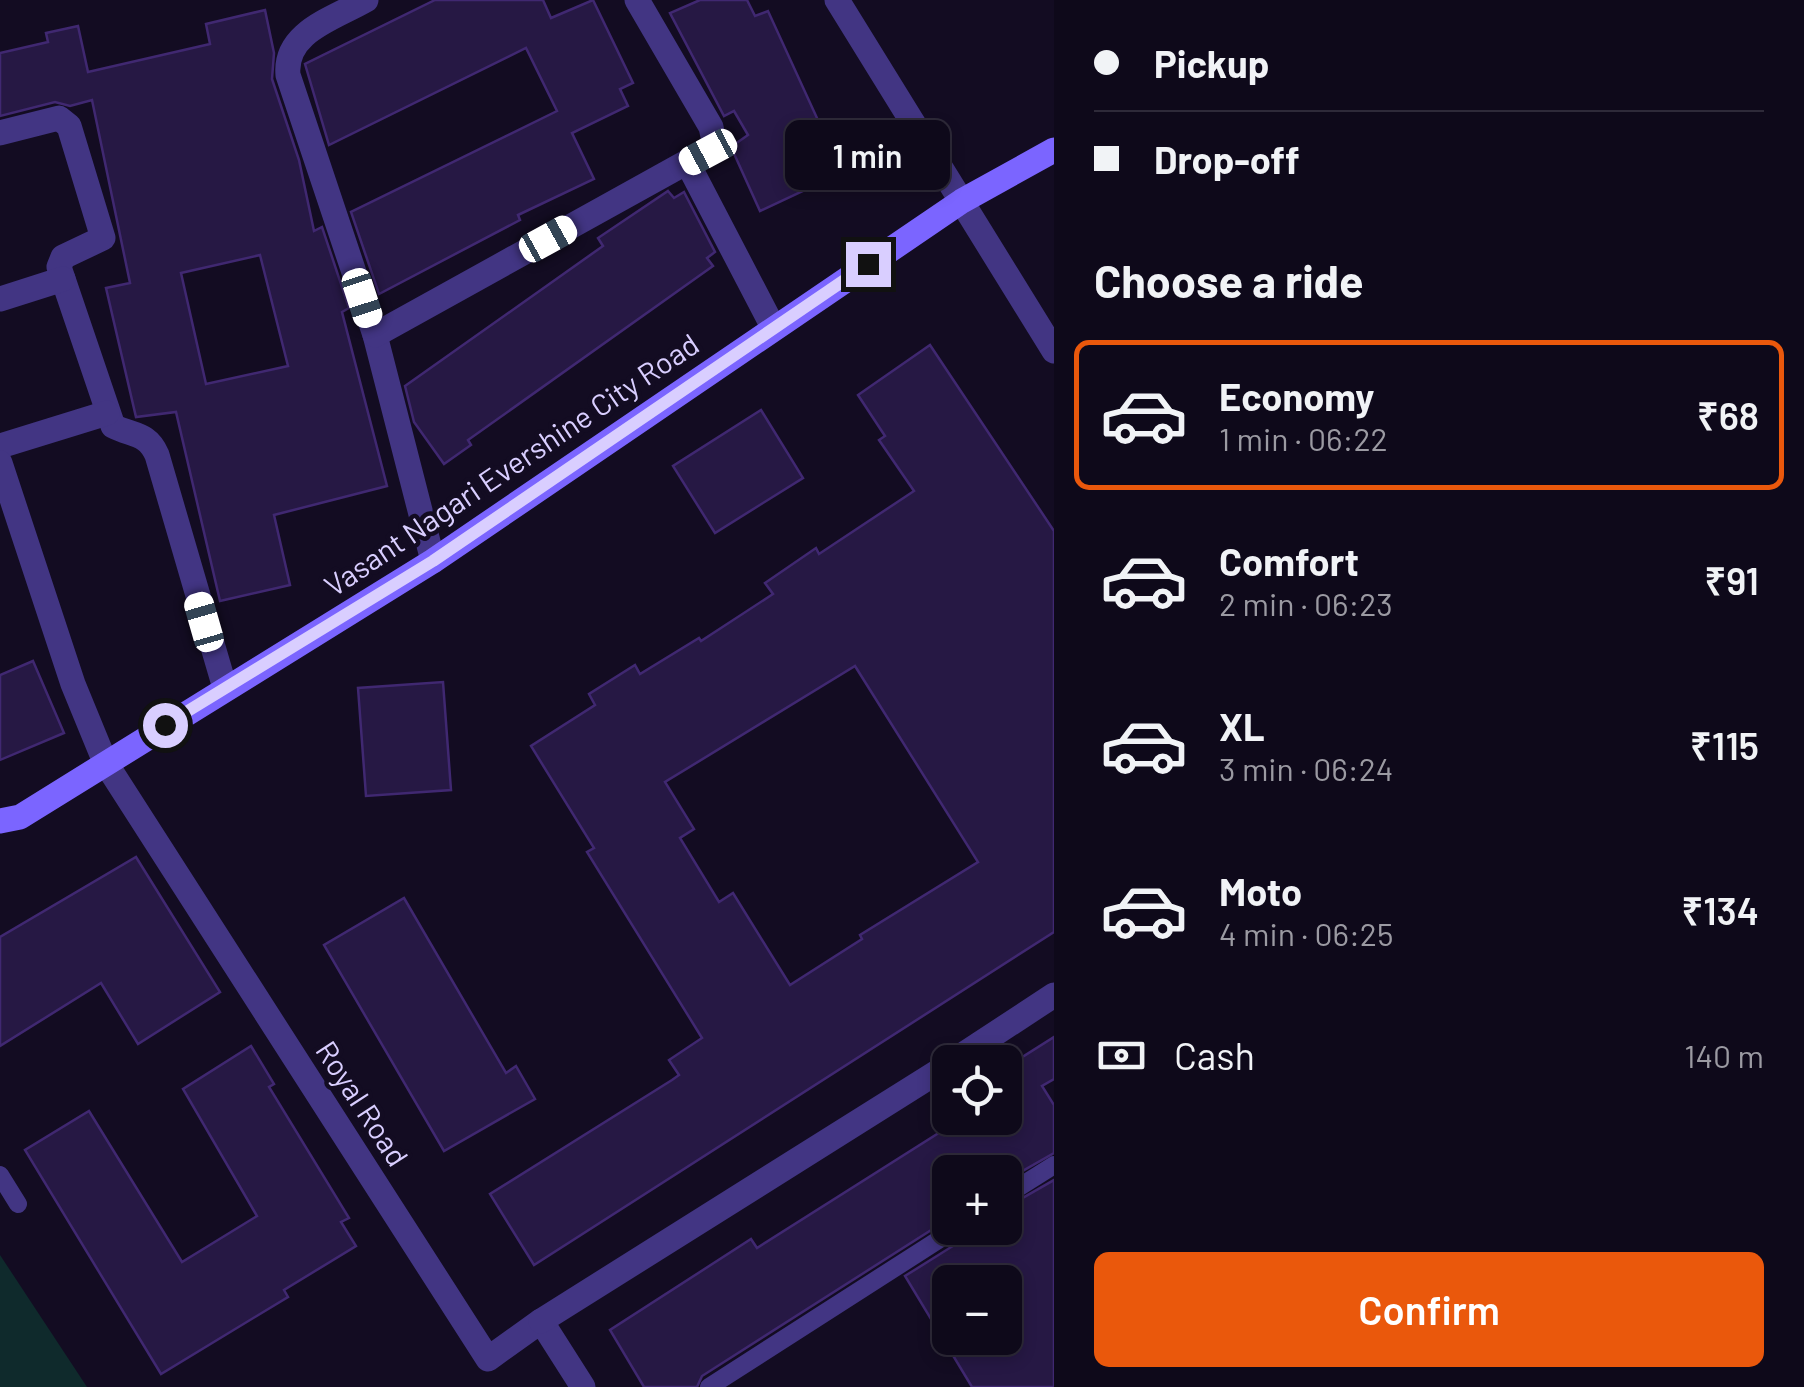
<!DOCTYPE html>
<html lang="en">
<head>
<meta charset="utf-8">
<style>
  :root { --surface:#0e091a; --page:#171223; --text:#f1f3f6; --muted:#9b9aa2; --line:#2e2a39; --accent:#ea580c }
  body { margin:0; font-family:Barlow,sans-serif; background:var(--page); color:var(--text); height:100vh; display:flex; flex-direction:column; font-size:38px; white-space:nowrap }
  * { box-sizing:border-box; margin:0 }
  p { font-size:32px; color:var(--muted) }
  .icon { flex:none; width:55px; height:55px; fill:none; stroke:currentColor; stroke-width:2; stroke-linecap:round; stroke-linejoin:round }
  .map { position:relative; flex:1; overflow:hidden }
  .details { display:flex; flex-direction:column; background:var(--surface); width:750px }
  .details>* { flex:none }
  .hud { display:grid; align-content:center; height:220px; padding:0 40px; background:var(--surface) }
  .buttons { position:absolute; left:932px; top:1045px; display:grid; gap:20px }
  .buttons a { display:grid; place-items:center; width:90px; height:90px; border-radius:15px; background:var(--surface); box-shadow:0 5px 15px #0003,0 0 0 2px var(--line); font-size:50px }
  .end { position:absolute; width:45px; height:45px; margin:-22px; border:12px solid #d9ceff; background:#111; box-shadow:0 0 0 5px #111 }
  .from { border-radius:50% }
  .bubble { position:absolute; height:70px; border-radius:15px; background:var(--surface); box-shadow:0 5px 15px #0003,0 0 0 2px var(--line); font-size:32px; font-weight:600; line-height:70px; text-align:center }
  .car { position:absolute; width:30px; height:60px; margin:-30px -15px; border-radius:12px; box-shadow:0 0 8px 2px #0007; background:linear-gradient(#fff 24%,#345 0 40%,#fff 0 76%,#345 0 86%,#fff 0) }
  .hud b { display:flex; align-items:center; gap:35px; height:95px; font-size:38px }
  .hud b+b { border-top:2px solid var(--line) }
  .hud i { width:25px; height:25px; background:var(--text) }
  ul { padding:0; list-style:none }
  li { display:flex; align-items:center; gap:30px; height:150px; margin:0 20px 15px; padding:0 20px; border:5px solid transparent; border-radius:15px }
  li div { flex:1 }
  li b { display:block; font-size:38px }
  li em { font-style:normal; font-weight:600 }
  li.current { border-color:var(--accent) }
  li>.icon { width:90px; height:90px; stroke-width:1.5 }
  h2 { padding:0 40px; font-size:45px; line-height:120px }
  .pay { display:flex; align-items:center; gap:25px; height:110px; padding:0 40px; font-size:38px }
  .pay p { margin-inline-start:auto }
  .action { display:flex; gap:20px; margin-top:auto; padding:20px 40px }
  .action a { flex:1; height:115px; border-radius:15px; background:var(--accent); color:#fff; font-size:40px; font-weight:600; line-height:115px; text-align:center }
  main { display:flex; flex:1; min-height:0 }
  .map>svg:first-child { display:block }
  .green { fill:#0f2a2c }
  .building { fill:#261844; stroke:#402871; stroke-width:2.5; fill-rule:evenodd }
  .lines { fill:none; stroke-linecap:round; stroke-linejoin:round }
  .lane { stroke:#423583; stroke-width:18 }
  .street { stroke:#423583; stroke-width:25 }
  .secondary { stroke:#7b65ff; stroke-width:25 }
  .route { stroke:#d9ceff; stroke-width:12 }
  .labels { text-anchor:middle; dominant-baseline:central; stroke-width:9; stroke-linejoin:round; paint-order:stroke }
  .street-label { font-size:30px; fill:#d9ceff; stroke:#130c22 }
</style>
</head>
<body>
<main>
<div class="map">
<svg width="1054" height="1387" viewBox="0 0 1054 1387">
  <rect width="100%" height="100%" fill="#130c22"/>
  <polygon class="green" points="0,1255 87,1387 0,1387"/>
  <g class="building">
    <polygon points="435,0 543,0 551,18 593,0 633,83 620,89 628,106 572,133 594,179 518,215 520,220 379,294 351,212 557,111 526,48 329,145 305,64"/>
    <polygon points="700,0 747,0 755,16 768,11 833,153 825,156 835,176 760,211 731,147 748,135 734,111 724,116 670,13"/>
    <path d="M 265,10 L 274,53 L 272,79 L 299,160 L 314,231 L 322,227 L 349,308 L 342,312 L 387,486 L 274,515 L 290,585 L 220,601 L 176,412 L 136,417 L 106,288 L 130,283 L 92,100 L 70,106 L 55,102 L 0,116 L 0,53 L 48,42 L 46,33 L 78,26 L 88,72 L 210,44 L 206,24 ZM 260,255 L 288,366 L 206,384 L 181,273 Z"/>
    <polygon points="668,191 674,198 684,192 715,252 707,258 713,266 468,440 471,445 444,464 414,422 405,386 603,246 598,238"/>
    <path d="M 930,345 L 1054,531 L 1054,932 L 534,1265 L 490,1194 L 672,1080 L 679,1075 L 669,1060 L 702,1038 L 587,852 L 594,848 L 531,746 L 595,705 L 589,694 L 635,665 L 640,674 L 699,638 L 701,641 L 773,594 L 765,583 L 816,548 L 819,554 L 914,491 L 879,440 L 885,436 L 858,395 ZM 855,666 L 978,862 L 860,935 L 862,939 L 790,985 L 733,893 L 719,902 L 680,838 L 694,829 L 665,782 Z"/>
    <polygon points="761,410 803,478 715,533 673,466"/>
    <polygon points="33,661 64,733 0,760 0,675"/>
    <polygon points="443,682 451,790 366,796 358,688"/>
    <polygon points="136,857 220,992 138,1044 101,983 0,1046 0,937"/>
    <polygon points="404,898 506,1073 516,1066 535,1099 444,1151 324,945"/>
    <polygon points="1054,1037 1054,1079 1042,1086 1054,1105 1054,1153 1005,1181 1005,1172 950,1172 950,1218 702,1376 697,1387 644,1387 610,1330 751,1239 757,1248 956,1122 954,1118 1005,1118 1005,1068"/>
    <polygon points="251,1046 274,1084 269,1087 349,1218 341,1222 356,1246 284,1290 288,1297 161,1374 25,1150 89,1111 182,1262 257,1216 183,1089"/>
    <path d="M 1054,1180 L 1054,1387 L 972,1387 L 905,1276 L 964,1239 L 969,1228 L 1005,1228 L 1005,1208 ZM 950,1282 L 1005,1282 L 1005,1338 L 950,1338 Z"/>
  </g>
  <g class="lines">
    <g class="lane">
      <polyline points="0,1175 18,1204"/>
      <polyline points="1005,1196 1054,1165"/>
      <polyline points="709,1387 957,1228"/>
    </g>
    <g class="street">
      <path d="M 366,0 C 333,19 284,32 288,75 L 375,335 L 433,561"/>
      <polyline points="637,0 711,127 714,141 708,152 687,162 773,327"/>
      <polyline points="837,0 1054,351"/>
      <path d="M 0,133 L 59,118 L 69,126 L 103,238 L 63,257 L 59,267 L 113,426 C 132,436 147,432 157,455 L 225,688"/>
      <polyline points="0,299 63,279"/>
      <polyline points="375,335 687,162"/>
      <polyline points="0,446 107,413"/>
      <polyline points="0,463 73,684 105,762 488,1359 541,1321 583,1387"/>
      <polyline points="952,1062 1054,995"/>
      <polyline points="541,1321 950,1064"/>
    </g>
    <polyline class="secondary" points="0,821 20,817 433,561 962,201 1054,150"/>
  </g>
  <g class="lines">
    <polyline class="route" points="165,725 433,561 868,264"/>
  </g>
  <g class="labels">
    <g class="street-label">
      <text transform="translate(511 464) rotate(-34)">Vasant Nagari Evershine City Road</text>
      <text transform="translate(363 1103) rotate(57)">Royal Road</text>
    </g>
  </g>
</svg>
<div class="buttons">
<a><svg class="icon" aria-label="locate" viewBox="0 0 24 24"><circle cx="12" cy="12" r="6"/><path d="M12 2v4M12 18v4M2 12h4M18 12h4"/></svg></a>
<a>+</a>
<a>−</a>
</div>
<i class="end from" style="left:165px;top:725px"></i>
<i class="end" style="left:868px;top:264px"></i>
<div class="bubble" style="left:785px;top:120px;width:165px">1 min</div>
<i class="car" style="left:708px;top:152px;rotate:242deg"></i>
<i class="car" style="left:548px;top:239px;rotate:61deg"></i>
<i class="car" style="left:362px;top:298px;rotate:162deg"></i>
<i class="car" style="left:204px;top:622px;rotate:344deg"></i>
</div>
<section class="details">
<div class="hud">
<b><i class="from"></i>Pickup</b>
<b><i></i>Drop-off</b>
</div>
<h2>Choose a ride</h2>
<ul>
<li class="current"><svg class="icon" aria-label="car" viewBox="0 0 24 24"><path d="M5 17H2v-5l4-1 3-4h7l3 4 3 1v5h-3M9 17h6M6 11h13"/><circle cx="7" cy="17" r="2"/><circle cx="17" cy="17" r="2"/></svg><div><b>Economy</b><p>1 min · 06:22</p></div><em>₹68</em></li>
<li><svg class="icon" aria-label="car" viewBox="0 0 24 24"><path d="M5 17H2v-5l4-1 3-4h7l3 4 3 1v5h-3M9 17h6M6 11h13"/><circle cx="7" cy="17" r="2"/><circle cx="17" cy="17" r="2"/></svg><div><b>Comfort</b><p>2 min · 06:23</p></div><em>₹91</em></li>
<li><svg class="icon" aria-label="car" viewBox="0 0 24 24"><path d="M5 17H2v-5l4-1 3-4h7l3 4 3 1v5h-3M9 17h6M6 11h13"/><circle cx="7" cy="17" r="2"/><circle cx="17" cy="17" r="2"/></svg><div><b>XL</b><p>3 min · 06:24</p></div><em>₹115</em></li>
<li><svg class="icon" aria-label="car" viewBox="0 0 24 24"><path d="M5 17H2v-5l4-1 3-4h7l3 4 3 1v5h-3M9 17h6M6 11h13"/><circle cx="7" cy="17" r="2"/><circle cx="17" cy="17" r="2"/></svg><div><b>Moto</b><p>4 min · 06:25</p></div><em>₹134</em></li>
</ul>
<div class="pay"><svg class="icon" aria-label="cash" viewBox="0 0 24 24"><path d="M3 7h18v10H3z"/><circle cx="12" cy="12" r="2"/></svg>Cash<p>140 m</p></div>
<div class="action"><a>Confirm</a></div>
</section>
</main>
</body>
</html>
